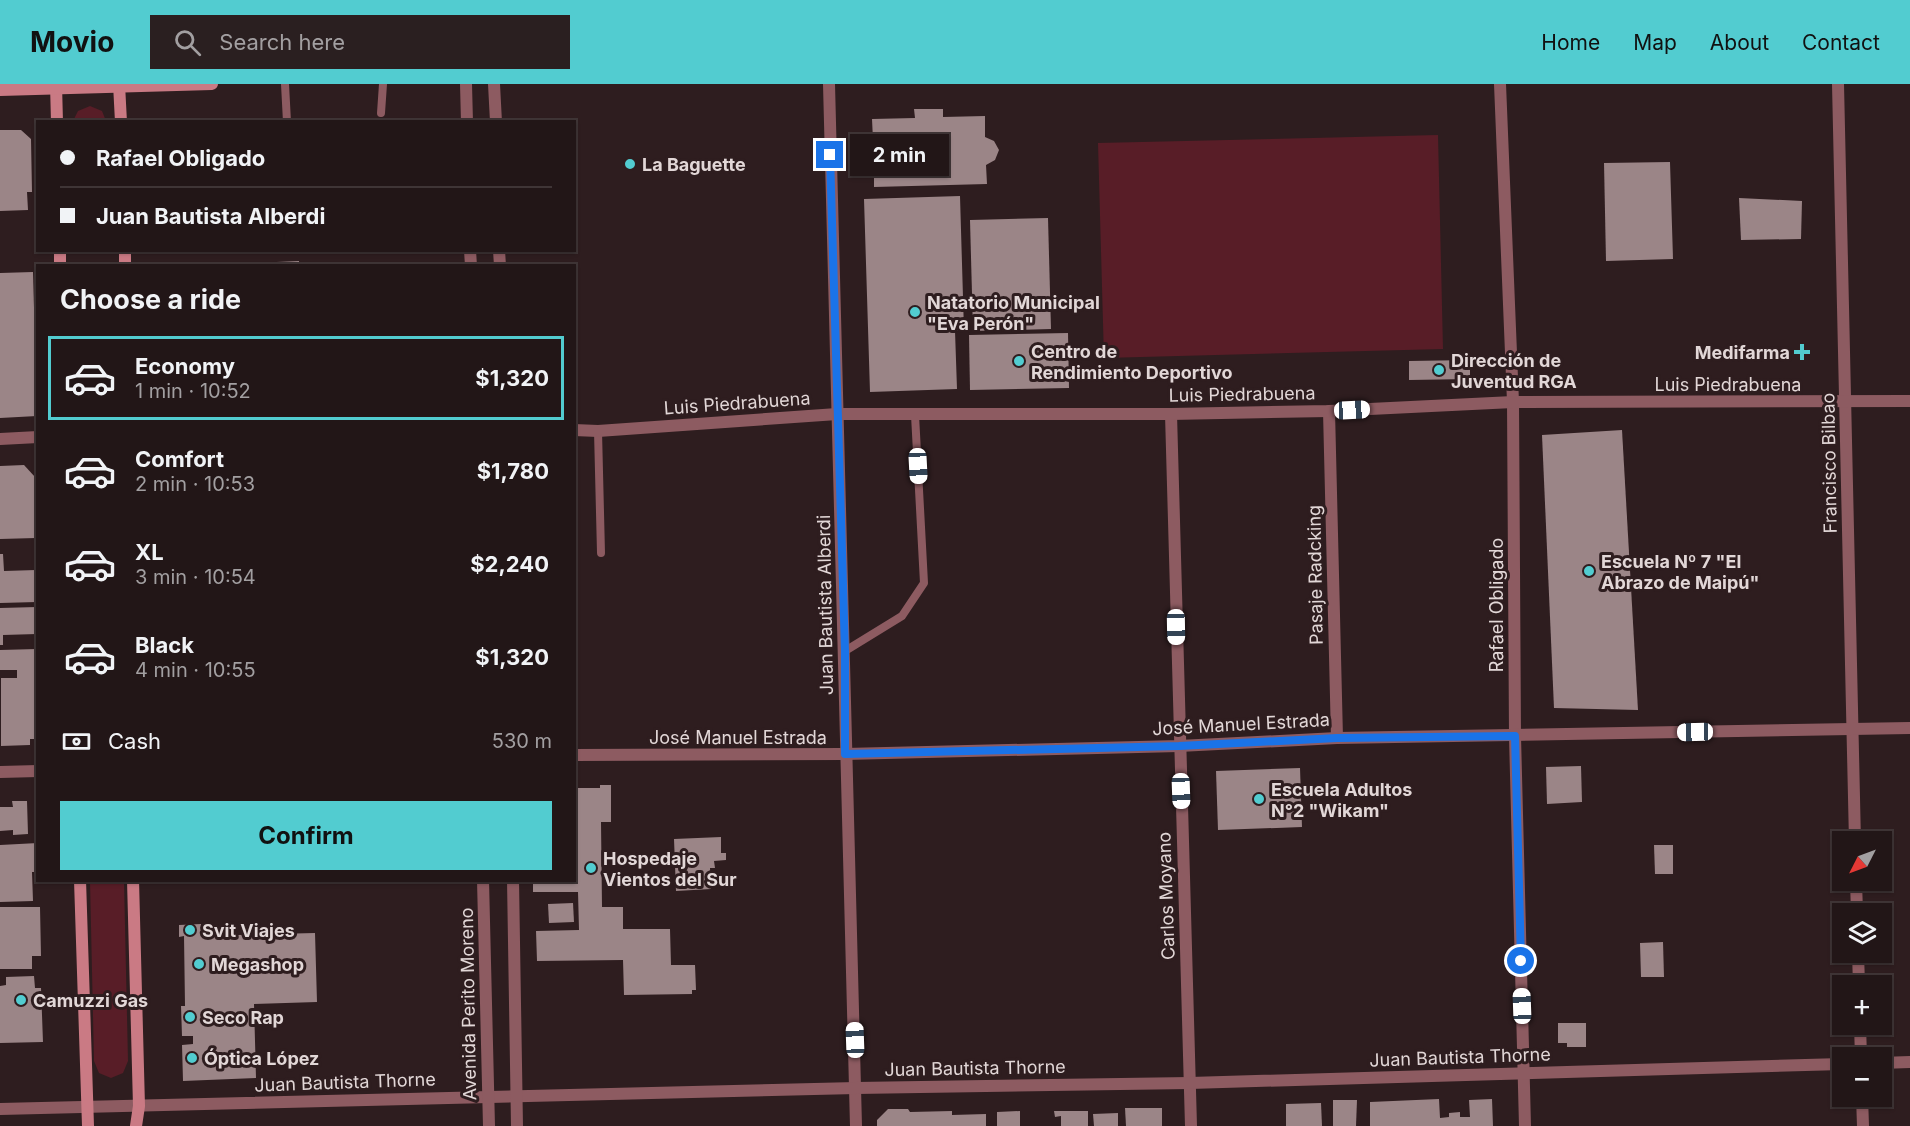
<!DOCTYPE html>
<html lang="en">
<head>
<meta charset="utf-8">
<style>
  :root { --surface:#221617; --page:#2a1f20; --text:#f1f3f6; --muted:#a29fa1; --line:#3f3536; --accent:#52ccd0 }
  body { margin:0; font-family:Inter,sans-serif; background:var(--page); color:var(--text); height:100vh; display:flex; flex-direction:column; font-size:22px; white-space:nowrap }
  * { box-sizing:border-box; margin:0 }
  p { font-size:20px; color:var(--muted) }
  .icon { flex:none; width:33px; height:33px; fill:none; stroke:currentColor; stroke-width:2; stroke-linecap:round; stroke-linejoin:round }
  .map { position:relative; flex:1; overflow:hidden }
  .panel { position:absolute; left:36px; top:180px; width:540px; height:618px; display:flex; flex-direction:column; background:var(--surface); border-radius:0px; box-shadow:0 2px 4px #0004,0 0 0 2px var(--line) }
  .panel>* { flex:none }
  .guide { position:absolute; left:36px; top:36px; width:540px; height:132px; border-radius:0px; box-shadow:0 2px 4px #0004,0 0 0 2px var(--line); display:grid; align-content:center; height:132px; padding:0 24px; background:var(--surface) }
  .needle { width:39px; rotate:228deg }
  .controls { position:absolute; left:1832px; top:747px; display:grid; gap:12px }
  .controls a { display:grid; place-items:center; width:60px; height:60px; border-radius:0px; background:var(--surface); box-shadow:0 2px 4px #0004,0 0 0 2px var(--line); font-size:30px }
  .end { position:absolute; width:27px; height:27px; margin:-14px; border:8px solid #1a73e8; background:#fff; box-shadow:0 0 0 3px #fff }
  .from { border-radius:50% }
  .bubble { position:absolute; height:42px; border-radius:0px; background:var(--surface); box-shadow:0 2px 4px #0004,0 0 0 2px var(--line); font-size:20px; font-weight:700; line-height:42px; text-align:center }
  .car { position:absolute; width:18px; height:36px; margin:-18px -9px; border-radius:8px; box-shadow:0 0 4px 2px #0007; background:linear-gradient(#fff 24%,#345 0 40%,#fff 0 76%,#345 0 86%,#fff 0) }
  .guide b { display:flex; align-items:center; gap:21px; height:57px; font-size:22px }
  .guide b+b { border-top:2px solid var(--line) }
  .guide i { width:15px; height:15px; background:var(--text) }
  ul { padding:0; list-style:none }
  li { display:flex; align-items:center; gap:18px; height:84px; margin:0 12px 9px; padding:0 12px; border:3px solid transparent; border-radius:0px }
  li div { flex:1 }
  li b { display:block; font-size:22px }
  li em { font-style:normal; font-weight:700 }
  li.selected { border-color:var(--accent) }
  li>.icon { width:54px; height:54px; stroke-width:1.5 }
  h2 { padding:0 24px; font-size:27px; line-height:72px }
  .pay { display:flex; align-items:center; gap:15px; height:66px; padding:0 24px; font-size:22px }
  .pay p { margin-inline-start:auto }
  .action { display:flex; gap:12px; margin-top:auto; padding:12px 24px }
  .action a { flex:1; height:69px; border-radius:0px; background:var(--accent); color:#111; font-size:24px; font-weight:700; line-height:69px; text-align:center }
  header { display:flex; align-items:center; gap:36px; box-sizing:border-box; height:84px; padding:0 30px; background:var(--accent); color:#111 }
  header strong { font-size:28px }
  nav { display:flex; gap:33px; margin-inline-start:auto; font-size:21px }
  .search { width:420px; height:54px; background:var(--page); display:flex; align-items:center; gap:15px; box-sizing:border-box; padding:0 21px; border-radius:0px; color:var(--muted); font-size:22px }
  .map>svg:first-child { display:block }
  .green { fill:#581d27 }
  .building { fill:#9b8587 }
  .lines { fill:none; stroke-linecap:round; stroke-linejoin:round }
  .service { stroke:#8d5b61; stroke-width:8 }
  .minor { stroke:#8d5b61; stroke-width:12 }
  .tertiary { stroke:#8d5b61; stroke-width:12 }
  .secondary { stroke:#ca7a84; stroke-width:12 }
  .route { stroke:#1a73e8; stroke-width:8 }
  .poi-dot { fill:#52ccd0; stroke:#2e1d1f; stroke-width:2 }
  .labels { text-anchor:middle; dominant-baseline:central; stroke-width:6; stroke-linejoin:round; paint-order:stroke }
  .poi-label { font-size:18px; font-weight:bold; fill:#e2d7d7; stroke:#2e1d1f; text-anchor:start }
  .street-label { font-size:18px; fill:#e2d7d7; stroke:#2e1d1f }
</style>
</head>
<body>
<header>
<strong>Movio</strong>
<div class="search"><svg class="icon" aria-label="search" viewBox="0 0 24 24"><circle cx="10" cy="10" r="6"/><path d="M15 15l6 6"/></svg>Search here</div>
<nav><a>Home</a><a>Map</a><a>About</a><a>Contact</a></nav>
</header>
<div class="map">
<svg width="1910" height="1042" viewBox="0 0 1910 1042">
  <rect width="100%" height="100%" fill="#2e1d1f"/>
  <g class="green">
    <polygon points="90,22 102,27 106,37 73,37 78,27"/>
    <polygon points="1438,51 1443,265 1104,274 1098,59"/>
    <polygon points="90,797 124,797 128,977 123,989 111,994 99,989 94,977"/>
  </g>
  <g class="building">
    <polygon points="914,25 943,25 943,33 985,32 985,53 994,57 999,66 995,76 986,81 987,100 874,103 874,84 865,81 859,70 863,59 873,56 872,35 915,34"/>
    <polygon points="0,46 21,46 31,55 32,108 27,108 28,126 0,127"/>
    <polygon points="1670,78 1673,175 1606,177 1604,79"/>
    <polygon points="960,112 964,247 955,247 957,305 870,308 864,115"/>
    <polygon points="1739,114 1802,117 1801,155 1741,156"/>
    <polygon points="1048,134 1051,245 973,247 970,136"/>
    <polygon points="299,177 299,182 233,182 233,180"/>
    <polygon points="33,188 37,332 0,334 0,189"/>
    <polygon points="1068,249 1069,304 970,306 969,251"/>
    <polygon points="1470,276 1470,295 1409,296 1409,277"/>
    <polygon points="1622,346 1638,626 1554,624 1542,351"/>
    <polygon points="24,381 35,393 36,454 0,455 0,382"/>
    <polygon points="0,470 3,470 4,487 36,486 37,518 0,519"/>
    <polygon points="37,523 37,550 3,551 3,561 0,561 0,524"/>
    <polygon points="37,565 38,655 30,655 30,661 1,662 1,594 17,594 17,586 0,586 0,566"/>
    <polygon points="1581,682 1582,718 1547,720 1546,683"/>
    <polygon points="1300,684 1302,743 1218,746 1216,687"/>
    <polygon points="600,701 611,701 611,738 601,738 602,823 623,823 623,845 670,845 671,881 695,881 696,906 692,906 692,910 624,911 623,876 537,877 536,847 579,846 578,808 533,808 533,796 574,796 574,704 600,704"/>
    <polygon points="12,717 27,717 28,750 13,751 13,746 0,747 0,723 13,723"/>
    <polygon points="721,753 721,769 726,769 726,776 714,777 715,784 710,784 711,805 676,807 674,755"/>
    <polygon points="38,759 38,788 32,788 33,817 0,818 0,761"/>
    <polygon points="1654,761 1673,761 1673,790 1655,790"/>
    <polygon points="573,819 574,838 549,839 548,820"/>
    <polygon points="0,823 40,823 41,872 32,872 32,885 0,885"/>
    <polygon points="201,840 202,852 315,849 317,918 254,920 256,994 183,997 182,961 193,960 193,952 182,952 181,922 185,922 184,852 179,853 179,841"/>
    <polygon points="1663,858 1664,893 1641,893 1640,859"/>
    <polygon points="34,892 35,904 41,904 43,958 0,959 0,902 6,901 6,893"/>
    <polygon points="1558,939 1586,939 1586,963 1567,963 1567,959 1558,959"/>
    <polygon points="1439,1015 1440,1034 1449,1033 1449,1029 1460,1028 1460,1033 1470,1033 1469,1016 1492,1015 1493,1042 1370,1042 1370,1018"/>
    <polygon points="1333,1016 1357,1016 1356,1042 1333,1042"/>
    <polygon points="1321,1019 1322,1042 1286,1042 1286,1020"/>
    <polygon points="1125,1024 1162,1024 1162,1042 1126,1042"/>
    <polygon points="888,1025 908,1025 910,1028 952,1027 952,1031 986,1030 986,1042 877,1042 877,1036"/>
    <polygon points="1020,1027 1020,1042 997,1042 997,1028"/>
    <polygon points="1054,1027 1088,1027 1088,1042 1061,1042 1061,1032 1055,1033"/>
    <polygon points="1118,1029 1118,1042 1094,1042 1093,1030"/>
  </g>
  <g class="lines">
    <g class="service">
      <polyline points="285,0 287,38"/>
      <polyline points="381,29 383,0"/>
      <polyline points="598,347 601,469"/>
      <polyline points="845,567 902,532 924,499 915,331"/>
    </g>
    <g class="minor">
      <polyline points="829,0 856,1042"/>
      <polyline points="1500,0 1513,318 1515,652 1525,1042"/>
      <polyline points="1838,0 1855,758"/>
      <polyline points="1329,327 1337,654"/>
      <polyline points="1171,330 1191,1042"/>
      <polyline points="574,346 598,347 837,330 1171,330 1329,327 1513,318 1910,317"/>
      <polyline points="0,355 38,353"/>
      <polyline points="574,671 845,670 1179,662 1337,654 1910,644"/>
      <polyline points="0,688 38,687"/>
      <polyline points="1856,796 1857,830"/>
      <polyline points="1858,868 1859,902"/>
      <polyline points="1860,940 1861,974"/>
      <polyline points="1881,979 1910,978"/>
      <polyline points="1862,1012 1863,1042"/>
      <polyline points="0,1025 856,1004 1190,999 1842,980"/>
    </g>
    <g class="tertiary">
      <polyline points="466,0 467,38"/>
      <polyline points="494,0 496,38"/>
      <polyline points="470,166 471,182"/>
      <polyline points="499,166 500,182"/>
      <polyline points="483,796 489,1042"/>
      <polyline points="513,796 517,1042"/>
    </g>
    <g class="secondary">
      <polyline points="56,0 57,38"/>
      <polyline points="119,0 121,38"/>
      <polyline points="0,6 212,0"/>
      <polyline points="60,166 60,182"/>
      <polyline points="125,166 125,182"/>
      <polyline points="80,796 88,1042"/>
      <polyline points="133,796 139,1022 136,1042"/>
    </g>
  </g>
  <g class="lines">
    <polyline class="route" points="830,71 845,567 845,670 1179,662 1337,654 1515,652 1521,877"/>
  </g>
  <g class="poi-dot">
    <circle cx="630" cy="80" r="6"/>
    <circle cx="915" cy="228" r="6"/>
    <path d="M1799 259h6v6h6v6h-6v6h-6v-6h-6v-6h6z"/>
    <circle cx="1019" cy="277" r="6"/>
    <circle cx="1439" cy="286" r="6"/>
    <circle cx="1589" cy="487" r="6"/>
    <circle cx="1259" cy="715" r="6"/>
    <circle cx="591" cy="784" r="6"/>
    <circle cx="190" cy="846" r="6"/>
    <circle cx="199" cy="880" r="6"/>
    <circle cx="21" cy="916" r="6"/>
    <circle cx="190" cy="933" r="6"/>
    <circle cx="192" cy="974" r="6"/>
  </g>
  <g class="labels">
    <g class="poi-label">
      <text x="642" y="80">La Baguette</text>
      <text x="927" y="218">Natatorio Municipal<tspan x="927" dy="21">"Eva Perón"</tspan></text>
      <text x="1031" y="267">Centro de<tspan x="1031" dy="21">Rendimiento Deportivo</tspan></text>
      <text x="1790" y="268" text-anchor="end">Medifarma</text>
      <text x="1451" y="276">Dirección de<tspan x="1451" dy="21">Juventud RGA</tspan></text>
      <text x="1601" y="477">Escuela Nº 7 "El<tspan x="1601" dy="21">Abrazo de Maipú"</tspan></text>
      <text x="1271" y="705">Escuela Adultos<tspan x="1271" dy="21">N°2 "Wikam"</tspan></text>
      <text x="603" y="774">Hospedaje<tspan x="603" dy="21">Vientos del Sur</tspan></text>
      <text x="202" y="846">Svit Viajes</text>
      <text x="211" y="880">Megashop</text>
      <text x="33" y="916">Camuzzi Gas</text>
      <text x="202" y="933">Seco Rap</text>
      <text x="204" y="974">Óptica López</text>
    </g>
    <g class="street-label">
      <text x="1728" y="300">Luis Piedrabuena</text>
      <text transform="translate(1242 310) rotate(-1)">Luis Piedrabuena</text>
      <text transform="translate(737 319) rotate(-4)">Luis Piedrabuena</text>
      <text transform="translate(1829 379) rotate(-91)">Francisco Bilbao</text>
      <text transform="translate(1315 491) rotate(-91)">Pasaje Radcking</text>
      <text transform="translate(825 521) rotate(-91)">Juan Bautista Alberdi</text>
      <text transform="translate(1496 521) rotate(-90)">Rafael Obligado</text>
      <text transform="translate(1241 640) rotate(-3)">José Manuel Estrada</text>
      <text x="738" y="653">José Manuel Estrada</text>
      <text transform="translate(1166 812) rotate(-92)">Carlos Moyano</text>
      <text transform="translate(468 920) rotate(-91)">Avenida Perito Moreno</text>
      <text transform="translate(1460 973) rotate(-2)">Juan Bautista Thorne</text>
      <text transform="translate(975 984) rotate(-1)">Juan Bautista Thorne</text>
      <text transform="translate(345 998) rotate(-2)">Juan Bautista Thorne</text>
    </g>
  </g>
</svg>
<div class="controls">
<a><svg class="needle" viewBox="-14 -14 28 28"><path d="M0-13l5 13h-10z" fill="#e53935"/><path d="M0 13l5-13h-10z" fill="#a29fa1"/></svg></a>
<a><svg class="icon" aria-label="layers" viewBox="0 0 24 24"><path d="M12 4l9 5-9 5-9-5zM3 14l9 5 9-5"/></svg></a>
<a>+</a>
<a>−</a>
</div>
<i class="end from" style="left:1521px;top:877px"></i>
<i class="end" style="left:830px;top:71px"></i>
<div class="bubble" style="left:850px;top:50px;width:99px">2 min</div>
<i class="car" style="left:1352px;top:326px;rotate:87deg"></i>
<i class="car" style="left:918px;top:382px;rotate:177deg"></i>
<i class="car" style="left:1176px;top:543px;rotate:179deg"></i>
<i class="car" style="left:1695px;top:648px;rotate:269deg"></i>
<i class="car" style="left:1181px;top:707px;rotate:178deg"></i>
<i class="car" style="left:1522px;top:922px;rotate:358deg"></i>
<i class="car" style="left:855px;top:956px;rotate:358deg"></i>
<div class="guide">
<b><i class="from"></i>Rafael Obligado</b>
<b><i></i>Juan Bautista Alberdi</b>
</div>
<section class="panel">
<h2>Choose a ride</h2>
<ul>
<li class="selected"><svg class="icon" aria-label="car" viewBox="0 0 24 24"><path d="M5 17H2v-5l4-1 3-4h7l3 4 3 1v5h-3M9 17h6M6 11h13"/><circle cx="7" cy="17" r="2"/><circle cx="17" cy="17" r="2"/></svg><div><b>Economy</b><p>1 min · 10:52</p></div><em>$1,320</em></li>
<li><svg class="icon" aria-label="car" viewBox="0 0 24 24"><path d="M5 17H2v-5l4-1 3-4h7l3 4 3 1v5h-3M9 17h6M6 11h13"/><circle cx="7" cy="17" r="2"/><circle cx="17" cy="17" r="2"/></svg><div><b>Comfort</b><p>2 min · 10:53</p></div><em>$1,780</em></li>
<li><svg class="icon" aria-label="car" viewBox="0 0 24 24"><path d="M5 17H2v-5l4-1 3-4h7l3 4 3 1v5h-3M9 17h6M6 11h13"/><circle cx="7" cy="17" r="2"/><circle cx="17" cy="17" r="2"/></svg><div><b>XL</b><p>3 min · 10:54</p></div><em>$2,240</em></li>
<li><svg class="icon" aria-label="car" viewBox="0 0 24 24"><path d="M5 17H2v-5l4-1 3-4h7l3 4 3 1v5h-3M9 17h6M6 11h13"/><circle cx="7" cy="17" r="2"/><circle cx="17" cy="17" r="2"/></svg><div><b>Black</b><p>4 min · 10:55</p></div><em>$1,320</em></li>
</ul>
<div class="pay"><svg class="icon" aria-label="cash" viewBox="0 0 24 24"><path d="M3 7h18v10H3z"/><circle cx="12" cy="12" r="2"/></svg>Cash<p>530 m</p></div>
<div class="action"><a>Confirm</a></div>
</section>
</div>
</body>
</html>
